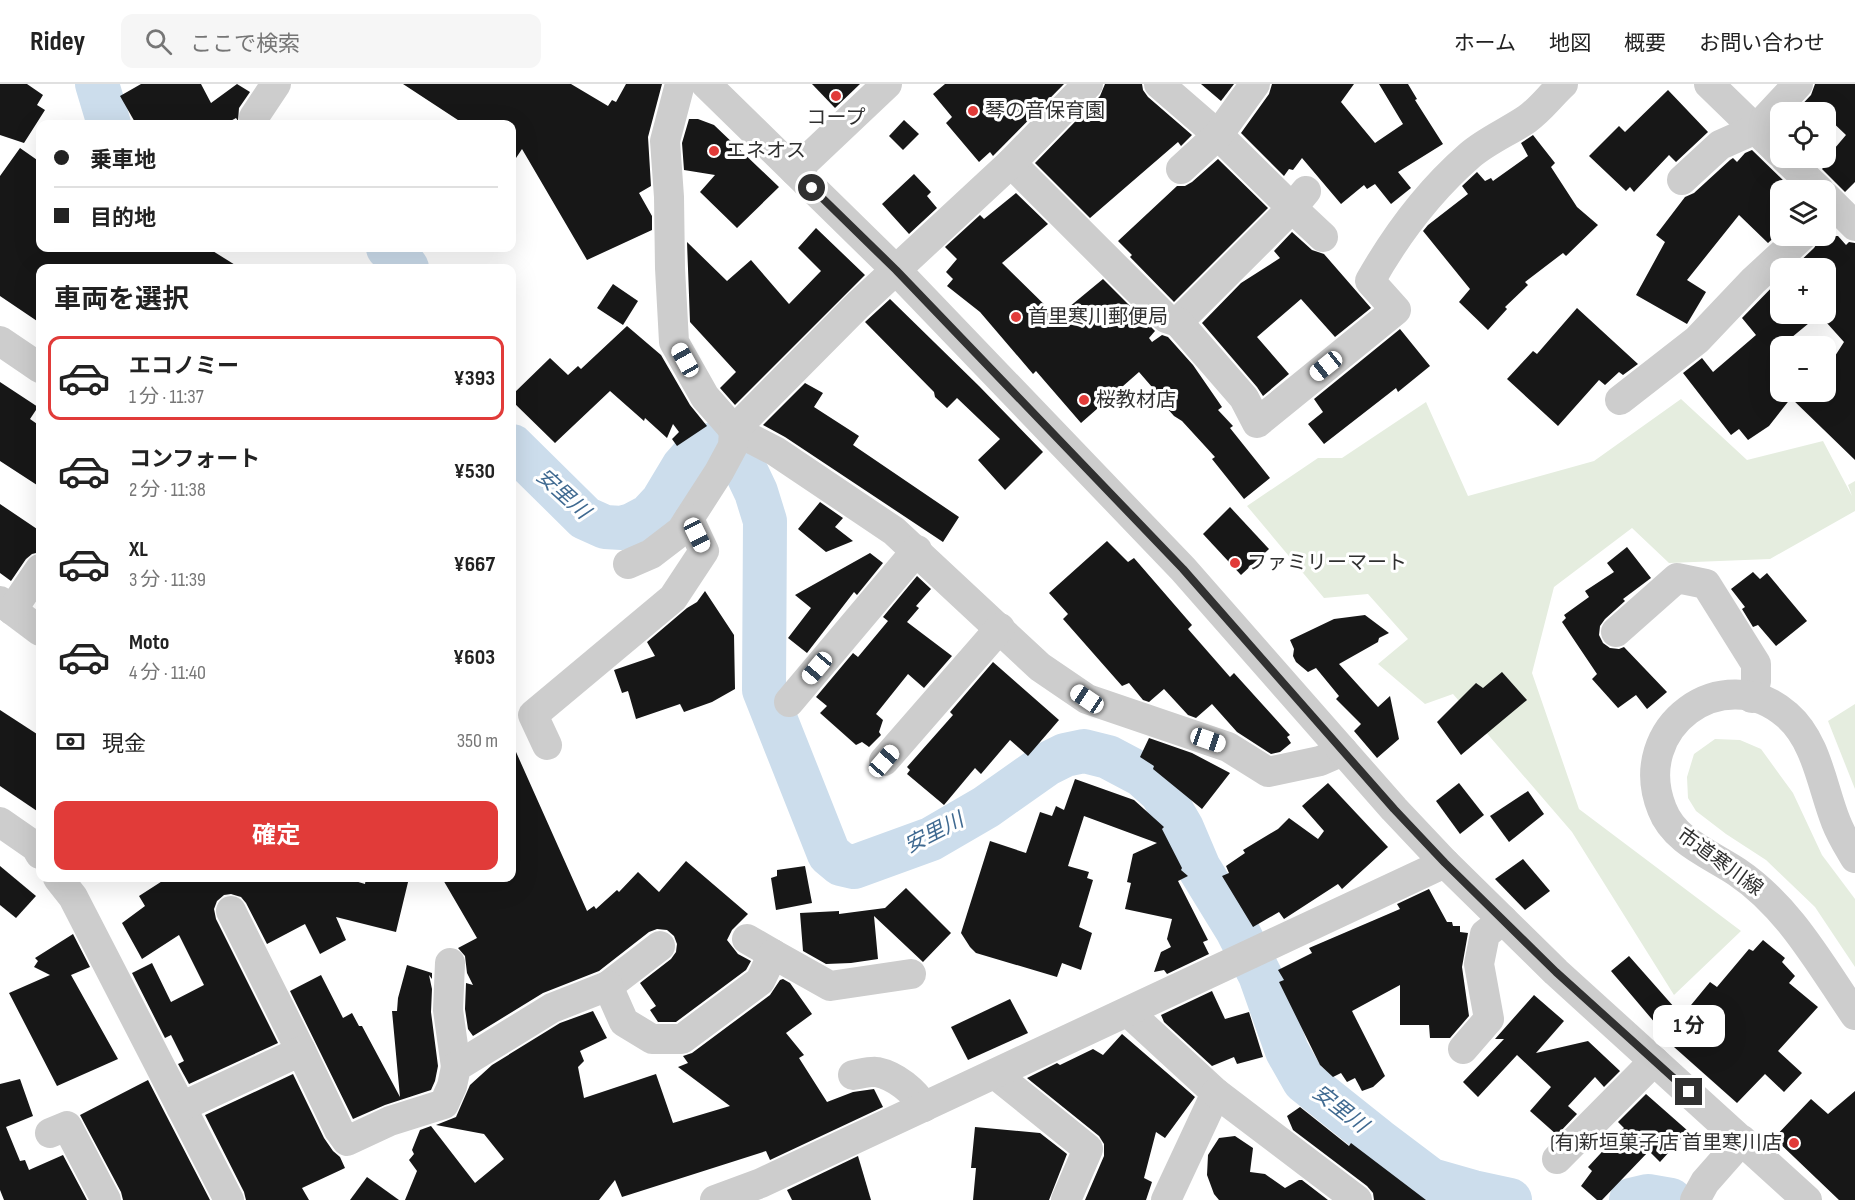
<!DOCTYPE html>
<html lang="ja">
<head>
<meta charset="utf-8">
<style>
  :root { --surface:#fff; --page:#f6f6f6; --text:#222; --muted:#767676; --line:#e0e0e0; --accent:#e13b39 }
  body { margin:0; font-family:"Sofia Sans Condensed","Noto Sans JP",sans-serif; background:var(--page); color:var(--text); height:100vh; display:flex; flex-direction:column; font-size:22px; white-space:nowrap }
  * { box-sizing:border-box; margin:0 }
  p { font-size:20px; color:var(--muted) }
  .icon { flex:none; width:33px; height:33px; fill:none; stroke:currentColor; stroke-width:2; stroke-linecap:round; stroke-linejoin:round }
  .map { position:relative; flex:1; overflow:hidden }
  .sheet { position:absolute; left:36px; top:180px; width:480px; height:618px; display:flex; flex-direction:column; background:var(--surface); border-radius:12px; box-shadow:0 6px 24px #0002 }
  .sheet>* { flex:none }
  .hud { position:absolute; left:36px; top:36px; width:480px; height:132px; border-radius:12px; box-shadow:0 6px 24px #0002; display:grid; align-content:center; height:132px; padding:0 18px; background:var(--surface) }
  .fabs { position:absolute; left:1770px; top:18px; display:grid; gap:12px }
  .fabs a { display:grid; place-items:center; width:66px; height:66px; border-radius:12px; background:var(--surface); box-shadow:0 6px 24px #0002; font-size:30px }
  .end { position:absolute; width:27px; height:27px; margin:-14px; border:8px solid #303030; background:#fff; box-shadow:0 0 0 3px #fff }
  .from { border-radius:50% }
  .bubble { position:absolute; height:42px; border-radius:12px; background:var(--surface); box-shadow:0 6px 24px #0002; font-size:20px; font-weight:700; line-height:42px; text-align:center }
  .car { position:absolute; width:18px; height:36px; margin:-18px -9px; border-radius:8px; box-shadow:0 0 4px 2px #0007; background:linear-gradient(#fff 24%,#345 0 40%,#fff 0 76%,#345 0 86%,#fff 0) }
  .hud b { display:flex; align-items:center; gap:21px; height:57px; font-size:22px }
  .hud b+b { border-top:2px solid var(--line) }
  .hud i { width:15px; height:15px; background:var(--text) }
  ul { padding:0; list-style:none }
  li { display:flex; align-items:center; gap:18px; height:84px; margin:0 12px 9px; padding:0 6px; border:3px solid transparent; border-radius:12px }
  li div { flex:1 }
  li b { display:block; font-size:22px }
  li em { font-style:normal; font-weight:700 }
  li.selected { border-color:var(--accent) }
  li>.icon { width:54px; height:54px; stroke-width:1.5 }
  h2 { padding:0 18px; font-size:27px; line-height:72px }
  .pay { display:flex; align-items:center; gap:15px; height:66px; padding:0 18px; font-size:22px }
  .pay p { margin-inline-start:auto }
  .cta { display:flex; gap:12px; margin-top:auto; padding:12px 18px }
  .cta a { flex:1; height:69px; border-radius:12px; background:var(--accent); color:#fff; font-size:24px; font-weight:700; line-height:69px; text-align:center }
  header { display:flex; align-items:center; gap:36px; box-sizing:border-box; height:84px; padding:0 30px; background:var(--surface); border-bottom:2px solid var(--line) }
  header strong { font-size:28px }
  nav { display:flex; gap:33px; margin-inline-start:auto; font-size:21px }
  .search { width:420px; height:54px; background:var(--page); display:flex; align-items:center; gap:15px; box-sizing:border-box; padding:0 21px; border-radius:12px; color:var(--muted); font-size:22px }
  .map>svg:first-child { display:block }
  .green { fill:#e5eddf }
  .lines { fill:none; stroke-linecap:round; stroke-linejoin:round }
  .river { stroke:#ccddec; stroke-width:44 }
  .building { fill:#171717 }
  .minor { stroke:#cdcdcd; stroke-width:30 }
  .route { stroke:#303030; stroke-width:8 }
  .poi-dot { fill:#e13b39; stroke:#fff; stroke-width:2 }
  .labels { text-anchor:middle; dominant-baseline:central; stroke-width:6; stroke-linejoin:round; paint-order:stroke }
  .poi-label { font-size:20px; fill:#303030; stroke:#fff; text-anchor:start }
  .street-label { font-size:20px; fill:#303030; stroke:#fff }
  .water-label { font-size:21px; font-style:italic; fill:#406a91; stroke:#fff }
</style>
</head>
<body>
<header>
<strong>Ridey</strong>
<div class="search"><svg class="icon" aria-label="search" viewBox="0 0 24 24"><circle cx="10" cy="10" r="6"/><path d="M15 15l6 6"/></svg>ここで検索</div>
<nav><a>ホーム</a><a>地図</a><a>概要</a><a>お問い合わせ</a></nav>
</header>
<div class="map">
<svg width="1855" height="1116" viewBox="0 0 1855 1116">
  <rect width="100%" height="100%" fill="#fff"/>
  <g class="green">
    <polygon points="1681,315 1747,376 1823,357 1852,412 1848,401 1855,397 1855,427 1770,475 1669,479 1632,444 1554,503 1532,589 1579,725 1741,847 1674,911 1572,748 1453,610 1425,620 1378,580 1408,555 1368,510 1324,514 1247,422 1318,374 1342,374 1426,318 1468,412 1594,377"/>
    <polygon points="1855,620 1855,721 1855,705 1828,637"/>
    <polygon points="1715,655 1740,656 1761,665 1793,709 1822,771 1855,815 1855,883 1815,823 1766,776 1726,750 1696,727 1688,714 1687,693 1694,670"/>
  </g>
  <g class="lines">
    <g class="river">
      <polyline points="97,0 109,40"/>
      <polyline points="388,164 398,172 407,184"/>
      <polyline points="512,362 585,434 605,443 622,444 634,440 649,432 662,418 683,383 697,367 709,361 718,362 746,387 756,408 765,437 764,606 829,770 841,780 854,783 931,755 986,723 1047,680 1065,671 1084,667 1108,673 1142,691 1161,708 1182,744 1199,784 1237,846 1260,891 1287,967 1304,997 1378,1056 1431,1096 1473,1108 1510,1116"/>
      <polyline points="1631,1116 1648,1112 1671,1116"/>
    </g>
  </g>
  <g class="building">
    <polygon points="0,0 27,0 43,11 37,21 45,26 24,59 0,51"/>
    <polygon points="141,0 201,0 211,19 237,0 250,8 239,24 238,37 236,34 225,40 136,40 120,12"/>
    <polygon points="403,0 571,0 608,22 612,16 616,18 626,0 662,0 648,53 651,102 639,109 652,132 652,146 587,176 522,65 512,80 512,40 464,40"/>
    <polygon points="812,0 860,0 835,24"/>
    <polygon points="945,0 1064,0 993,72 990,68 979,78 946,39 952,33 933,10"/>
    <polygon points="1105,0 1142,0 1143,6 1148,13 1192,51 1181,62 1178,58 1090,134 1035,79 1100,12"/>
    <polygon points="1201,0 1234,0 1221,17"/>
    <polygon points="1272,0 1354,0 1341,18 1375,59 1403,40 1379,0 1408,0 1417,15 1415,16 1443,60 1398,88 1411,104 1391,120 1375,100 1367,105 1364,101 1341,120 1302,74 1293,86 1289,85 1284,92 1241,49 1269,10"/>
    <polygon points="1815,0 1855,0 1855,98 1845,108 1822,85 1831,75 1829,71 1846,51 1826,32 1826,28 1795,28 1811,11"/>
    <polygon points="1668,6 1708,48 1676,78 1669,71 1634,108 1630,103 1626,107 1589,72 1619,42 1625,48"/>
    <polygon points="689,35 698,35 714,41 779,103 737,144 700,108 715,91 684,86 682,59"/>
    <polygon points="904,36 919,50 903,66 889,52"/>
    <polygon points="1533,51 1555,79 1551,83 1577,123 1598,141 1566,172 1563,169 1525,198 1528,201 1505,223 1507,225 1488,246 1459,218 1470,205 1423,147 1428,141 1468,110 1462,102 1477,88 1485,97 1491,94 1493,97 1528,72 1521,59"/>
    <polygon points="20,64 40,78 40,164 208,164 240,184 40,184 40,239 0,212 0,92"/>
    <polygon points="1752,66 1788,101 1780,106 1780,148 1768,159 1739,131 1687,196 1706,208 1687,240 1636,211 1665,158 1656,151 1685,113 1694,109 1730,76 1733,74 1737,78 1745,69"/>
    <polygon points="1218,75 1268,124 1174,218 1130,173 1132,171 1118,157 1177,102 1185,102 1192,98"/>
    <polygon points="914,90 931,108 927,112 937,124 909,150 882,120"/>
    <polygon points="1016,109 1048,140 1002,179 1057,233 1103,195 1155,247 1149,254 1152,258 1162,251 1168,253 1193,281 1222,323 1218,326 1233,342 1230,344 1270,394 1244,415 1212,375 1215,373 1182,337 1174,332 1166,323 1165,318 1139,288 1081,339 1036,287 1033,290 980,228 947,202 953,195 946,188 957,175 945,163 980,131 984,135"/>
    <polygon points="816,144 865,191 735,321 720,304 736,288 690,238 687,158 727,197 751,176 789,220 821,187 798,164"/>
    <polygon points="1292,148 1312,166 1324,170 1371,224 1335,253 1301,215 1257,253 1289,290 1263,312 1257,303 1202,239 1241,199 1280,174 1274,167"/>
    <polygon points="1819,152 1838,152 1846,161 1849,158 1855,159 1855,376 1791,314 1769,342 1748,356 1739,345 1731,351 1683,289 1702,274 1713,288 1756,251 1742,234 1780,195 1780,230 1820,230 1780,263 1780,308 1826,308 1826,286 1844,258 1826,238 1826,184 1793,184 1814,164 1818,158"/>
    <polygon points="613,200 638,217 623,241 597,224"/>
    <polygon points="890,215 979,302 1043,368 1005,406 978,376 1000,355 957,314 947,324 935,313 934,308 865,238"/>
    <polygon points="1577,224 1638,280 1623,291 1619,288 1605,301 1599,296 1558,342 1507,295 1533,267 1537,270"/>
    <polygon points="627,242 661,271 690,321 707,342 677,362 672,355 679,348 673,340 667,354 645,334 644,337 610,307 555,359 512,317 512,311 550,274 568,291 578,282 581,285"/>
    <polygon points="1400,245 1430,282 1398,308 1396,304 1324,360 1308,340 1323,328 1314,315"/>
    <polygon points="0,298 38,323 30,335 40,342 40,403 0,377"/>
    <polygon points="805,299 823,309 814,323 859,352 853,361 959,433 943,458 785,353 763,341"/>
    <polygon points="820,418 843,434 835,443 853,457 826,468 798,445"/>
    <polygon points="0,420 40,447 40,468 32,470 26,475 11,497 0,489"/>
    <polygon points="1230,423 1269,465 1241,491 1203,450"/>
    <polygon points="1107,457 1128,478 1134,474 1192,541 1188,545 1230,593 1234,589 1290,651 1287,653 1291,659 1280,668 1271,670 1237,648 1212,620 1196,634 1188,631 1164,605 1149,618 1143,616 1129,599 1122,602 1063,535 1068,530 1049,509"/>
    <polygon points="1627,463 1651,494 1623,515 1625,517 1605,535 1600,542 1599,551 1603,559 1610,564 1619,565 1624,563 1667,608 1647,625 1636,611 1618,624 1592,595 1597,590 1562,538 1566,534 1564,531 1589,513 1585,507 1614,488 1607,479"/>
    <polygon points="870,469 883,479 857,511 854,508 807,569 788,554 811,524 795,511"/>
    <polygon points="1753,488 1760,495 1767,489 1807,537 1776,562 1758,541 1753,543 1742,525 1745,523 1731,505"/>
    <polygon points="917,492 931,505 916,522 919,524 907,538 952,572 924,604 908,590 876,630 883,636 879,648 881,651 869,663 862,658 856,661 820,629 827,622 816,613 853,569 858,573 888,537 883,533"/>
    <polygon points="705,507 734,551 735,605 712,618 684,628 680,620 636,635 628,607 622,609 614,586 655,572 647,558 687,524 697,518"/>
    <polygon points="1365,531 1389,549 1379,554 1378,558 1339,580 1378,623 1390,612 1399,655 1377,674 1354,647 1361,640 1336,615 1339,612 1316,584 1308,588 1296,578 1293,572 1294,565 1290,556 1334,535"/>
    <polygon points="993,578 1059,636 1028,672 1010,656 981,690 975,684 944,721 907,690 910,686 907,683 953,631 950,628"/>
    <polygon points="1502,588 1527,616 1461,671 1437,638 1476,599 1483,604"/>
    <polygon points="0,626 40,652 40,729 0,702"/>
    <polygon points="1149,654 1192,669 1230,689 1202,725 1153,685 1154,682 1140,673"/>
    <polygon points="512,659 587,827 594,822 596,825 617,806 619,808 638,788 659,808 686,777 748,830 732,846 727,856 738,870 751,877 746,886 676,938 658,938 650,926 656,922 640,899 671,875 676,868 677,860 674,852 667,846 657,845 649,848 599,887 543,909 473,952 468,945 465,925 466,899 473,901 467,889 465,872 458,864 477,854 442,794 512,794"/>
    <polygon points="1075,695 1134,716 1164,743 1162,745 1182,784 1181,786 1188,792 1178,797 1208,856 1203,858 1209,870 1167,890 1164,886 1154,888 1161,868 1171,863 1167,855 1172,835 1125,825 1131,799 1127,798 1133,770 1157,759 1084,732 1068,782 1089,788 1087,794 1093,796 1079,843 1092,849 1081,886 1062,879 1057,893 976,869 970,863 961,849 990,757 1026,769 1040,728 1052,732 1056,722 1064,726"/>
    <polygon points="1328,699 1388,763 1342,805 1338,800 1284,835 1279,828 1253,843 1222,792 1229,789 1226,782 1245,769 1243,766 1278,745 1289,734 1318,755 1324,747 1302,722"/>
    <polygon points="1459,699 1484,731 1460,750 1436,717"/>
    <polygon points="1528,707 1544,730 1509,758 1490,732"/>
    <polygon points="1523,775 1550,807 1525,826 1495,795"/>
    <polygon points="0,782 36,812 16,834 0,821"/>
    <polygon points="805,782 812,819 776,826 771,794 777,792 777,786"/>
    <polygon points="167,794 345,794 365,800 366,794 409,794 396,848 336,833 346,856 320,870 305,840 267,860 246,819 241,813 231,810 224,811 217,817 214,825 216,835 278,959 189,1000 178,980 184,977 171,951 165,954 132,889 152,879 171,918 204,901 179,851 142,875 122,839 145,822 139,812"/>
    <polygon points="906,804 951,849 923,878 874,832 878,875 851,879 826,880 803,867 800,829 839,827 839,830 885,824"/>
    <polygon points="1429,805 1447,838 1452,838 1453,842 1460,842 1460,848 1468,849 1462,883 1469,932 1450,954 1430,954 1429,941 1400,941 1400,901 1352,927 1385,992 1373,1003 1362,1007 1355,994 1347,998 1341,989 1333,993 1320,981 1279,898 1284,896 1278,886 1312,869 1309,864 1400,825 1397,820"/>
    <polygon points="73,850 90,883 71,891 118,975 57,1002 9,909 50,891 34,883 38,877 35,874"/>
    <polygon points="1763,856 1785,874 1782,878 1795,892 1789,899 1818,923 1778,967 1802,989 1784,1008 1765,990 1737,1019 1665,955 1667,953 1611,887 1629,872 1682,932 1710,898 1717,903 1749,865 1753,867"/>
    <polygon points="407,881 432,889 432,895 429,891 432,905 431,928 438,982 435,997 431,1006 385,1021 353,1035 290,907 321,891 343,934 352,929 359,942 362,942 400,1013 392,927 397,927 398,914"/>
    <polygon points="783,895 790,899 812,930 786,949 804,971 799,974 827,1018 853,1008 874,1005 883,1023 770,1076 766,1067 622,1113 615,1096 599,1116 405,1116 417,1087 409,1076 414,1070 412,1066 420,1046 431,1042 475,1099 504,1075 484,1050 436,1041 456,1033 470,1001 492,981 560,939 593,927 607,954 580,967 584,977 578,983 584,1014 656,990 673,1039 730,1022 678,983 688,979 683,972 692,969 770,911 780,896"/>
    <polygon points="1212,907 1225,935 1249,928 1263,973 1237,980 1234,973 1212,982 1164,938 1161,931"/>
    <polygon points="1534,911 1564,937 1536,969 1588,957 1620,987 1604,1003 1595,993 1568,1022 1577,1030 1557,1051 1530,1027 1551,1003 1517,971 1478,1013 1463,998 1504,955 1495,955"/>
    <polygon points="1010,915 1028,949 968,976 951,943"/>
    <polygon points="1122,950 1195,1013 1165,1054 1156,1048 1144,1094 1152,1098 1146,1116 1085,1116 1104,1072 1104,1060 1099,1052 1027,994 1057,979 1060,981 1093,965 1103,971"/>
    <polygon points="293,990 324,1054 333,1067 340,1073 345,1084 302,1104 309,1116 246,1116 244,1108 205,1031"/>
    <polygon points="20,995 33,1032 6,1043 20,1077 25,1076 29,1086 63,1071 87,1116 4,1116 0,1106 0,1000"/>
    <polygon points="148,996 166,1031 210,1116 123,1116 121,1108 80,1031"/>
    <polygon points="1855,1007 1855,1116 1839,1116 1774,1054 1811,1015 1828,1030"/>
    <polygon points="1646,1010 1688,1047 1660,1078 1649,1067 1602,1116 1597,1116 1581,1102 1592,1087 1588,1083 1624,1044 1618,1038"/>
    <polygon points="1300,1023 1349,1062 1351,1059 1426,1116 1374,1116 1373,1109 1367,1102 1293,1046 1287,1032"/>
    <polygon points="975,1043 1040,1049 1067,1070 1049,1116 973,1116 976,1084 971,1084"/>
    <polygon points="1235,1052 1253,1064 1250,1088 1265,1090 1285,1104 1299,1096 1302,1096 1328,1116 1219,1116 1214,1110 1207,1091 1208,1071 1219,1054"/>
    <polygon points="858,1072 871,1116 792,1116 787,1106"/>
    <polygon points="367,1093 399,1116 350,1116"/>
  </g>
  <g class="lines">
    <g class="minor">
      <polyline points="680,0 665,57 669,113 670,184 674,258 705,313 734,346 775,367 894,447 1040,583 1087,615 1228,663 1268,688 1320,677 1343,667"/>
      <polyline points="706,0 896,186 1183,485 1394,725 1445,779 1556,888 1807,1116"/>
      <polyline points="1159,0 1218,51 1292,124 1178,238"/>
      <polyline points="1709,0 1780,69"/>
      <polyline points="254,33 276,0"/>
      <polyline points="1785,74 1819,106"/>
      <path d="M 1011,79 L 1166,234 L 1178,238 L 1244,314 L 1257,339 L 1396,226 L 1370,197 C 1396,151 1429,107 1469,72 C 1486,57 1508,48 1527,35 C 1540,26 1551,11 1563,0"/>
      <polyline points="1181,85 1218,51 1255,0"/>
      <polyline points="795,87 887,0"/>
      <polyline points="1682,96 1720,61 1756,45 1798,0"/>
      <polyline points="1306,107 1292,124 1323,153"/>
      <polyline points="1826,113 1855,142"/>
      <polyline points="0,257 40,284"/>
      <polyline points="1620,316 1697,256 1753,197 1802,152"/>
      <polyline points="628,480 651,470 681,447 719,388 733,362 734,346 858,221 1011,79 1088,0"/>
      <polyline points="0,517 40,547"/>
      <polyline points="12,526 40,485"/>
      <polyline points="1616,548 1677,494 1706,500 1756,580 1756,597 1752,614"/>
      <polyline points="789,618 917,466"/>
      <polyline points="547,661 533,631 673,514 704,467 689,435"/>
      <polyline points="884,677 1000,544"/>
      <polyline points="0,738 36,763 40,770"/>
      <path d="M 1855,774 C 1848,762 1841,751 1836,738 C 1822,703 1817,657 1787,631 C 1723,575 1629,643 1662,725 C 1674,757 1710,770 1737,788 C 1789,823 1820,880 1855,931"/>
      <polyline points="58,794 73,813 229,1116"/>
      <polyline points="231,827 301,967"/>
      <polyline points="747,855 773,870"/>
      <polyline points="450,879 448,926 456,983"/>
      <polyline points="608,902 660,862"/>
      <polyline points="1128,928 1216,1009 1166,1116"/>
      <polyline points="1463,965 1489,935 1479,880 1485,850 1503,836"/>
      <polyline points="995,990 1088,1065 1066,1116"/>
      <path d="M 853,991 C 860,990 870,987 877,988 C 896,992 914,1007 924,1023"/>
      <polyline points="1216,1009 1357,1116"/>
      <polyline points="181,1023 301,967 339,1046 347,1057 390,1037 444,1020 452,1002 456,983 552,924 608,902 624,938 652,955 682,955 760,897 773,870 830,902 911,890"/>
      <polyline points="50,1049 67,1042 106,1116"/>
      <polyline points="1557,1075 1654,977"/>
      <polyline points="715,1116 761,1099 827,1068 1445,779"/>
      <polyline points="1695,1116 1705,1098 1742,1056"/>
    </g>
  </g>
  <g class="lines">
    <polyline class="route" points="812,104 896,186 1183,485 1394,725 1445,779 1556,888 1689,1008"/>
  </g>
  <g class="poi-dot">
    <circle cx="836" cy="12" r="6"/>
    <circle cx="973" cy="27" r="6"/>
    <circle cx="714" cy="67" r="6"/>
    <circle cx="1016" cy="233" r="6"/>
    <circle cx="1084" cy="316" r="6"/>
    <circle cx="1235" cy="479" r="6"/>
    <circle cx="1794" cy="1059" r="6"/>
  </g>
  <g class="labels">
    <g class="poi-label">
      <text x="985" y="27">琴の音保育園</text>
      <text x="836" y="34" text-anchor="middle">コープ</text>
      <text x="726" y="67">エネオス</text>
      <text x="1028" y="233">首里寒川郵便局</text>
      <text x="1096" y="316">桜教材店</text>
      <text x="1247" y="479">ファミリーマート</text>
      <text x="1782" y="1059" text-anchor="end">(有)新垣菓子店 首里寒川店</text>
    </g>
    <g class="street-label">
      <text transform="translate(1720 778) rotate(36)">市道寒川線</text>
    </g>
    <g class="water-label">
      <text transform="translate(563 410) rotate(42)">安里川</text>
      <text transform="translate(934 749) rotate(-27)">安里川</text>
      <text transform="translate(1340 1025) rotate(38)">安里川</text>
    </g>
  </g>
</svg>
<div class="fabs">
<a><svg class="icon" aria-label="locate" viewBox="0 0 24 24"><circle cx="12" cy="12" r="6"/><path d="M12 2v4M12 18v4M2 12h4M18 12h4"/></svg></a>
<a><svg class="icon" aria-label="layers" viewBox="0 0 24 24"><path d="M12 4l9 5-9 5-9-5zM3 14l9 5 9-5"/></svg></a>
<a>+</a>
<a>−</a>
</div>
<i class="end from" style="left:812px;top:104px"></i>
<i class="end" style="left:1689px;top:1008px"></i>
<div class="bubble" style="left:1653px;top:921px;width:72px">1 分</div>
<i class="car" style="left:685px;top:276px;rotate:331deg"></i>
<i class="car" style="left:1326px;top:282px;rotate:231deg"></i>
<i class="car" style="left:697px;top:451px;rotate:154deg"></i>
<i class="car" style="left:817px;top:584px;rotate:220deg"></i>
<i class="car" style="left:1087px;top:615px;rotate:304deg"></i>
<i class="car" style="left:1208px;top:656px;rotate:109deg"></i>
<i class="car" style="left:884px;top:677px;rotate:41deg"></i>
<div class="hud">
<b><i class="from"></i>乗車地</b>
<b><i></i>目的地</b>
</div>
<section class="sheet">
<h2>車両を選択</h2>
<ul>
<li class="selected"><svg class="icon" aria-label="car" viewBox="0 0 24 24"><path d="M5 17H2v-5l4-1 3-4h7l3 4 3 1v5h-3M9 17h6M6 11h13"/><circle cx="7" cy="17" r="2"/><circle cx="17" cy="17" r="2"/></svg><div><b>エコノミー</b><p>1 分 · 11:37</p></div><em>¥393</em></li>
<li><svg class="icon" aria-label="car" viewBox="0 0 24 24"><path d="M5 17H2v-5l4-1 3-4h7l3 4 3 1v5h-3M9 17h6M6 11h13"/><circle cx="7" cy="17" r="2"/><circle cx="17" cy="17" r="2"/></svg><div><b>コンフォート</b><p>2 分 · 11:38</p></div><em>¥530</em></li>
<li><svg class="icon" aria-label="car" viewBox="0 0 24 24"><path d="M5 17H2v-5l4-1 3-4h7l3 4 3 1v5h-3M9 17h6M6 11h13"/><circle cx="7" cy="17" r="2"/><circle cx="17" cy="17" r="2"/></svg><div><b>XL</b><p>3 分 · 11:39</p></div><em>¥667</em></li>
<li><svg class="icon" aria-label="car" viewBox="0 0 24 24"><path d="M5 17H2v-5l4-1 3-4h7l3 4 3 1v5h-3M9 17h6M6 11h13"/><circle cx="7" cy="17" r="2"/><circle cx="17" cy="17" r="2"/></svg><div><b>Moto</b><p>4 分 · 11:40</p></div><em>¥603</em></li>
</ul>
<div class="pay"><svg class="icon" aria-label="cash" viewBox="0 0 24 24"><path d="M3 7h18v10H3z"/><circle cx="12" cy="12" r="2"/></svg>現金<p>350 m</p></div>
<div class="cta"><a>確定</a></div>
</section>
</div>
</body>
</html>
